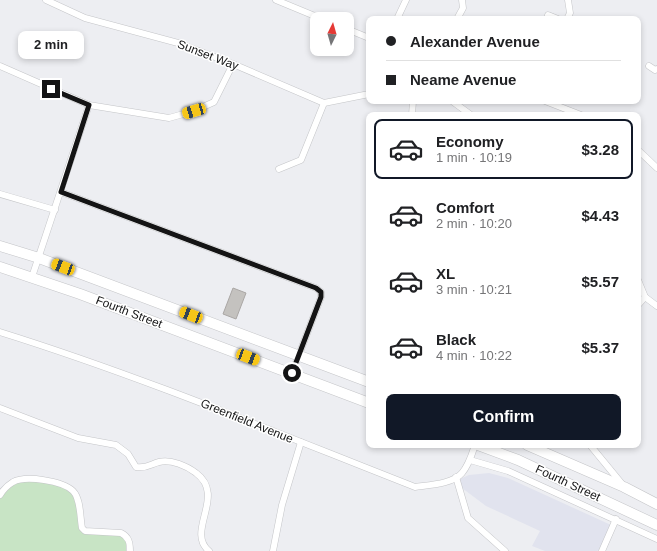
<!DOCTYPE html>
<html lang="en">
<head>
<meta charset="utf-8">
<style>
  :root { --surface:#fff; --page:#f6f6f6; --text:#202124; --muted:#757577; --line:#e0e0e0; --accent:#111827 }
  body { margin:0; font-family:Arial,sans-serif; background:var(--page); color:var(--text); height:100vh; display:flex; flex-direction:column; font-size:15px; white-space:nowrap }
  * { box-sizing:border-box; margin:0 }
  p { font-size:13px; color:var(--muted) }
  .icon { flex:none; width:22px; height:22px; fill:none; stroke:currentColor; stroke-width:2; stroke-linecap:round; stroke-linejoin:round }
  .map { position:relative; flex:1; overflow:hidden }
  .side { position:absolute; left:366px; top:112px; width:275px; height:336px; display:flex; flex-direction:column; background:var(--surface); border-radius:8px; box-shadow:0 2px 6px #0003 }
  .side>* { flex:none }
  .hud { position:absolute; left:366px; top:16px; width:275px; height:88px; border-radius:8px; box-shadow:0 2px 6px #0003; display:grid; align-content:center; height:88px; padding:0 20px; background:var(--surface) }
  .needle { width:26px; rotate:5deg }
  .controls { position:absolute; left:310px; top:12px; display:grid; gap:8px }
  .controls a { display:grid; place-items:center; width:44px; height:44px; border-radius:8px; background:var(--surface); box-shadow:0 2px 6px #0003; font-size:20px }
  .end { position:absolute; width:18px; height:18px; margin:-9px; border:5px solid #141415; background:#fff; box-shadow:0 0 0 2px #fff }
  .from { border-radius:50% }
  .bubble { position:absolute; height:28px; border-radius:8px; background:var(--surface); box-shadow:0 2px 6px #0003; font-size:13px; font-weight:800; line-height:28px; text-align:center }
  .car { position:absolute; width:12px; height:24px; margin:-12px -6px; border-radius:5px; box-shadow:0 0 3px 1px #0007; background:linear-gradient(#f5c518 24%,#345 0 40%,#f5c518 0 76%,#345 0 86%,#f5c518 0) }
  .hud b { display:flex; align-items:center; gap:14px; height:38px; font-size:15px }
  .hud b+b { border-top:1px solid var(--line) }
  .hud i { width:10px; height:10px; background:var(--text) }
  ul { padding:7px 0 0; list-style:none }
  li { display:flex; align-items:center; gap:12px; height:60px; margin:0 8px 6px; padding:0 12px; border:2px solid transparent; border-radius:8px }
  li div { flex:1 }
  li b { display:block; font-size:15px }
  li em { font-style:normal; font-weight:800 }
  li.selected { border-color:var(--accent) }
  li>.icon { width:36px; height:36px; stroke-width:1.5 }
  .primary-button { display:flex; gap:8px; margin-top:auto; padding:8px 20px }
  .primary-button a { flex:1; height:46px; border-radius:8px; background:var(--accent); color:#fff; font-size:16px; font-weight:800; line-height:46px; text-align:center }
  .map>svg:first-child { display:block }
  .built { fill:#e1e3ee }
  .green { fill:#c8e4c5 }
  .building { fill:#c4c2bf; stroke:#aaa7a5 }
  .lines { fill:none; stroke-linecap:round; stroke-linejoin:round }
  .street-casing { stroke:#c4c5c8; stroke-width:7 }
  .primary-casing { stroke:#c4c5c8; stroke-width:11 }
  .street { stroke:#fff; stroke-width:6 }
  .primary { stroke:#fff; stroke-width:10 }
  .route { stroke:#141415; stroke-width:5 }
  .labels { text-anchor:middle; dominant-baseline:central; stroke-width:3; stroke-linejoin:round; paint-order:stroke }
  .street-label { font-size:12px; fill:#141415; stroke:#fff }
</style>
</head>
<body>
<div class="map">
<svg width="657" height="551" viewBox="0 0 657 551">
  <rect width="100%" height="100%" fill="#edeef2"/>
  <polygon class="built" points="489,473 508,478 611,525 599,550 597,551 545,551 532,546 540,531 486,506 462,488 460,479 469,475"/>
  <polygon class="green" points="14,481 52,482 74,492 82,528 126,535 126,551 0,551 0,495"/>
  <polygon class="building" points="233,288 246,293 236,319 223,314"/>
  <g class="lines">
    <g class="street-casing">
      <g id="street">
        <polyline points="46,0 85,18 178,43 233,64 324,103 369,94"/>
        <polyline points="276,0 322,19"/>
        <polyline points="548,15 558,19"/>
        <polyline points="397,19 406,0"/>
        <polyline points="457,19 463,8 462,0"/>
        <polyline points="567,19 570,13 568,0"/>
        <polyline points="347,29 369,38"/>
        <polyline points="0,66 89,105 169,118 194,111 214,102 233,64"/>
        <polyline points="649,66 655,70 657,69"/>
        <polyline points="452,101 471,115"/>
        <polyline points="545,101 581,115"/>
        <polyline points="412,115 413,101"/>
        <polyline points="638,150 657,168"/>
        <polyline points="279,169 301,160 324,103"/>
        <polyline points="61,192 316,288 321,292 321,297 292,373"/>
        <polyline points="0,194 55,210"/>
        <polyline points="32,277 89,105"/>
        <polyline points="638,280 645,297 657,306"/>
        <polyline points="638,305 645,297"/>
        <path d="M 0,332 C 141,376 277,433 415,487 C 428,485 453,484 462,473 C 469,465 472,454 475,445"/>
        <path d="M 0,408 L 78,438 L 116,445 L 128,454 L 136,467 C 146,469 151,464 159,462 C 171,459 187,466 196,473 C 227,496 185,531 209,551"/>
        <polyline points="590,445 622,484"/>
        <polyline points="470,460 508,471 657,539"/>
        <polyline points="456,477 468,518 505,551"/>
        <path d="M 0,495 C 3,490 8,485 13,482 C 26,475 63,481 73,491 C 81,499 80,518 82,528 L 85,531 L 121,533 C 129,537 130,543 130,551"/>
        <polyline points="273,551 282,505 301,442"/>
        <polyline points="602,551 616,519"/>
      </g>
    </g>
    <g class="primary-casing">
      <g id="primary">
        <polyline points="0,246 39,258 369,382"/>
        <polyline points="0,267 80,294 369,403"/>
        <polyline points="478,445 518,460 657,525"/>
        <polyline points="527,445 624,487 657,504"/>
      </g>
    </g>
    <use href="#street" class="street"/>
    <use href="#primary" class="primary"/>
  </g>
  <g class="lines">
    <polyline class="route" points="51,89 89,105 61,192 316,288 321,292 321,297 292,373"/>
  </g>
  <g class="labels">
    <g class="street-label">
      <text transform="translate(208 55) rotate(21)">Sunset Way</text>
      <text transform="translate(129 312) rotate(21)">Fourth Street</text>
      <text transform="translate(247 421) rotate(22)">Greenfield Avenue</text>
      <text transform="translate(568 483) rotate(25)">Fourth Street</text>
    </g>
  </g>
</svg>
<div class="controls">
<a><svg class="needle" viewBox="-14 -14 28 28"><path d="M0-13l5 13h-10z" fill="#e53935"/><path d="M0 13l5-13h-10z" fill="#757577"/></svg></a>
</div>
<i class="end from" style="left:292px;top:373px"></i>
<i class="end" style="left:51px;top:89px"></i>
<div class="bubble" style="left:18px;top:31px;width:66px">2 min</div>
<i class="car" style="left:194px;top:111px;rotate:254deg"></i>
<i class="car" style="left:63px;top:267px;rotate:291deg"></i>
<i class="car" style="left:191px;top:315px;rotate:291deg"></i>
<i class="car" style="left:248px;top:357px;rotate:111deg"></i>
<div class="hud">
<b><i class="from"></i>Alexander Avenue</b>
<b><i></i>Neame Avenue</b>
</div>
<section class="side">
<ul>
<li class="selected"><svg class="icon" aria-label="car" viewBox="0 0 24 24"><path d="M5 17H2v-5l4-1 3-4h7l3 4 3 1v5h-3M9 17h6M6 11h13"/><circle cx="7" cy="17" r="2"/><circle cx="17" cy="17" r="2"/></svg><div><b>Economy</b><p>1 min · 10:19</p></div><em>$3.28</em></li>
<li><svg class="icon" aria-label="car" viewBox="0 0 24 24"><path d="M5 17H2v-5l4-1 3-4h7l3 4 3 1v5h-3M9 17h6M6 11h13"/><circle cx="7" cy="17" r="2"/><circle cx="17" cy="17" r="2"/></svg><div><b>Comfort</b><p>2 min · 10:20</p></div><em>$4.43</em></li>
<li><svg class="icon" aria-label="car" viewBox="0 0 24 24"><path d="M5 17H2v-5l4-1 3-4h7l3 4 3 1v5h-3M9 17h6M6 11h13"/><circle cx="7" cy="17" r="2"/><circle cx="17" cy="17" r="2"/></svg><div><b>XL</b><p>3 min · 10:21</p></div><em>$5.57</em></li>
<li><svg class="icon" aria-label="car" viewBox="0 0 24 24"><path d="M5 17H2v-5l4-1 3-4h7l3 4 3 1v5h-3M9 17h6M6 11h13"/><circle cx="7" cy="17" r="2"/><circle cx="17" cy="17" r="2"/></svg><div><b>Black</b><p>4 min · 10:22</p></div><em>$5.37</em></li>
</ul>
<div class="primary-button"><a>Confirm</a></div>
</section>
</div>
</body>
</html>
